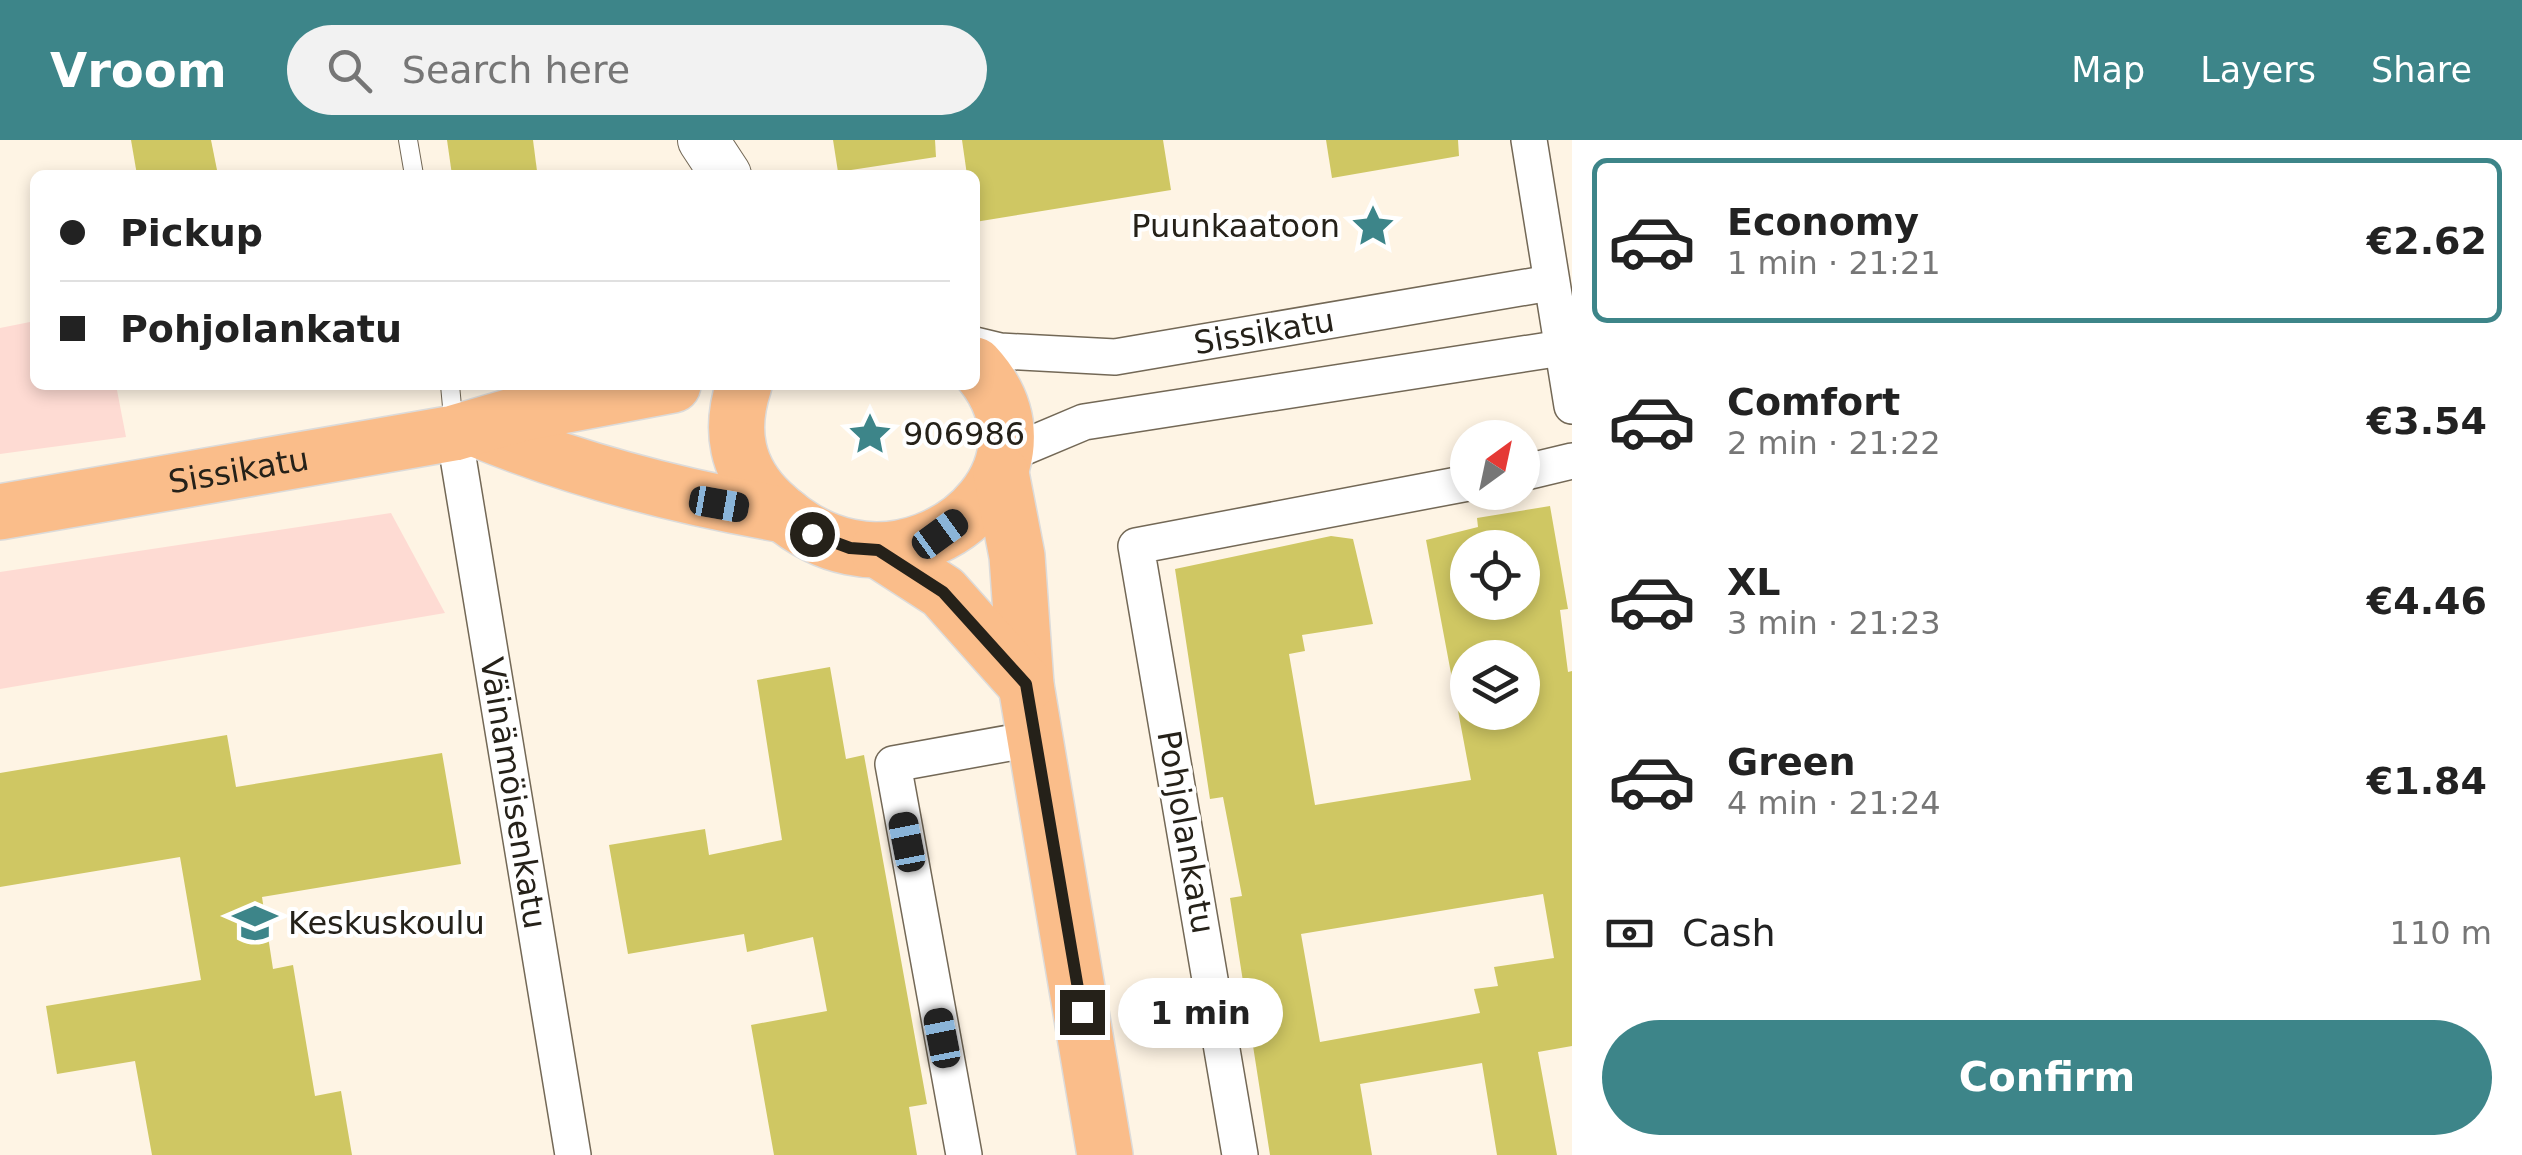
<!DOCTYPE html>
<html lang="en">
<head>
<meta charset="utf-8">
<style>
  :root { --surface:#fff; --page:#f2f2f2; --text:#222; --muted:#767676; --line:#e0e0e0; --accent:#3d8589 }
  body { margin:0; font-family:"DejaVu Sans",sans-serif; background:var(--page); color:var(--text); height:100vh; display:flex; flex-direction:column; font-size:38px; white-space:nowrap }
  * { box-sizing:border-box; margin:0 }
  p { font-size:32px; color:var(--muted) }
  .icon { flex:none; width:55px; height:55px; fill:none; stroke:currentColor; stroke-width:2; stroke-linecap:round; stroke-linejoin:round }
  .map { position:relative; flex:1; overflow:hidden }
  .details { display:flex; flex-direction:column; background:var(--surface); width:950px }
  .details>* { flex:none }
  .guide { position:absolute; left:30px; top:30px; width:950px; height:220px; border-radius:15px; box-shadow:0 5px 15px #0003; display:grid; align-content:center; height:220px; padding:0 30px; background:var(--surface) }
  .needle { width:65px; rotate:33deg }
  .tools { position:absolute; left:1450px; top:280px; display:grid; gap:20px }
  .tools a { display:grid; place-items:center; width:90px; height:90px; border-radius:50%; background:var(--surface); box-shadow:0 5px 15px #0003; font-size:50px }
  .end { position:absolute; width:45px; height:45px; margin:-22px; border:12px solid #252119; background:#fff; box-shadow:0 0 0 5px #fff }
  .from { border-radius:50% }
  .bubble { position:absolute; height:70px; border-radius:35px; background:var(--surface); box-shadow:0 5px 15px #0003; font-size:32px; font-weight:700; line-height:70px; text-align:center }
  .car { position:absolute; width:30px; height:60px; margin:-30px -15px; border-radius:12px; box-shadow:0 0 8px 2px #0007; background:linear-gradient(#222 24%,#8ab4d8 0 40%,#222 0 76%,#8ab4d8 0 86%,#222 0) }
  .guide b { display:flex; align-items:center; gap:35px; height:95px; font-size:38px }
  .guide b+b { border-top:2px solid var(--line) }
  .guide i { width:25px; height:25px; background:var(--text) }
  ul { padding:18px 0 0; list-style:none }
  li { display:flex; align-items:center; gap:30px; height:165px; margin:0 20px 15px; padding:0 10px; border:5px solid transparent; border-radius:15px }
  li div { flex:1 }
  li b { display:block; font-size:38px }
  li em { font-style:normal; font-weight:700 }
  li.on { border-color:var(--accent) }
  li>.icon { width:90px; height:90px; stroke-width:1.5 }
  .pay { display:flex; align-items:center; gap:25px; height:110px; padding:0 30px; font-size:38px }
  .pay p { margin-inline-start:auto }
  .primary-button { display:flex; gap:20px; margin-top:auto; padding:20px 30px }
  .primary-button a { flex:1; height:115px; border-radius:60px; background:var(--accent); color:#fff; font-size:40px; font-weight:700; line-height:115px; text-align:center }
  header { display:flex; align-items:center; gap:60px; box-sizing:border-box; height:140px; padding:0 50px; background:var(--accent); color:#fff }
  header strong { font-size:48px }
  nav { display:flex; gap:55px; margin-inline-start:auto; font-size:35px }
  .search { width:700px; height:90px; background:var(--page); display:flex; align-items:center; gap:25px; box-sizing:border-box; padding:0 35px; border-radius:55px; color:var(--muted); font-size:38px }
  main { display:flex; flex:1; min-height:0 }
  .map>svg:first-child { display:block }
  .green { fill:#fedbd3 }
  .building { fill:#cfc763; fill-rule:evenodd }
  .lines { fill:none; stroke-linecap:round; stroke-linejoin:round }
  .lane-casing { stroke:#736856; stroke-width:20 }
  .street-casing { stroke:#736856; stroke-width:38 }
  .secondary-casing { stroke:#736856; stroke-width:52 }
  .primary-casing { stroke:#dcdbda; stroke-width:58 }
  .lane { stroke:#fff; stroke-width:18 }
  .street { stroke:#fff; stroke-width:35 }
  .secondary { stroke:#fff; stroke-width:50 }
  .primary { stroke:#fabd8a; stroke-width:55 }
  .route { stroke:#252119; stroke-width:12 }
  .labels { text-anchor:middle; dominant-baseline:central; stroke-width:8; stroke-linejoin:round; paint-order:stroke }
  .poi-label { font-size:32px; fill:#252119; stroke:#fff; text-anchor:start }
  .street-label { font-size:32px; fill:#252119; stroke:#fff }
</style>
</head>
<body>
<header>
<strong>Vroom</strong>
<div class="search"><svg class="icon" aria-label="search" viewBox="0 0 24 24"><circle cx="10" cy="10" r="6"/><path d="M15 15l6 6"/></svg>Search here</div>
<nav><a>Map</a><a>Layers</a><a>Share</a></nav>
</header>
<main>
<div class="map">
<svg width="1572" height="1015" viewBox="0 0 1572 1015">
  <rect width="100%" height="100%" fill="#fef4e4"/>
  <g class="green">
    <polygon points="35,181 35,245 116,245 126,297 0,314 0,188"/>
    <polygon points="391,373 445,473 0,549 0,432"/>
  </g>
  <g class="building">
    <polygon points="131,0 211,0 218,35 137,35"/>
    <polygon points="447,0 533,0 537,31 452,35"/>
    <polygon points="833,0 935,0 936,17 838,32"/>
    <polygon points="962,0 1163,0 1171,50 975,82 975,35 967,35"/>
    <polygon points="1326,0 1458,0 1459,16 1332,38"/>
    <path d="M 1550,366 L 1568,469 L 1560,470 L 1568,532 L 1572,531 L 1572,906 L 1538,912 L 1557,1015 L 1497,1015 L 1482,923 L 1360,944 L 1372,1015 L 1270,1015 L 1230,758 L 1242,756 L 1223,657 L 1210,659 L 1175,429 L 1331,396 L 1353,399 L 1373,484 L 1302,495 L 1305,511 L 1289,514 L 1315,665 L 1471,640 L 1426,400 L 1478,387 L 1477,378 ZM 1468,408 L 1522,408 L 1522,462 L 1468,462 ZM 1468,518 L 1522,518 L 1522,572 L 1468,572 ZM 1543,754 L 1554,818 L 1494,827 L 1498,846 L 1474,849 L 1480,873 L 1320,902 L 1301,794 Z"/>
    <polygon points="830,527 846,619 864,615 927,964 909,967 917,1015 774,1015 751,885 827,871 813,797 747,812 744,794 628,814 609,705 705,689 709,715 782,700 757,540"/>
    <polygon points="227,595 236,647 442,613 461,724 262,757 273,829 293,825 315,956 341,951 352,1015 152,1015 135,921 57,934 46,866 201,840 180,717 0,747 0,633"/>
  </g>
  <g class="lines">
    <g class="lane-casing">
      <g id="lane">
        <polyline points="408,0 414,35"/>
        <polyline points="450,245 454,288"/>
      </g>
    </g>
    <g class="street-casing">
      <g id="street">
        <polyline points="1529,0 1572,266"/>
        <path id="s1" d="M 975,205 L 1000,211 L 1115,217 L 1550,143"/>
        <path id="s2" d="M 454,293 L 573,1015"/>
        <polyline points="1008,314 1084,282 1562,208"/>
        <polyline points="1522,333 1572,321"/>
        <polyline points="964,1015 893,624 1037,598"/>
        <polyline points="1240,1015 1136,406 1468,343"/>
      </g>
    </g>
    <g class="secondary-casing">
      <polyline id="secondary" points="703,0 726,35"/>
    </g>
    <g class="primary-casing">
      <g id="primary">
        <path d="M 744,245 C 729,290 736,330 771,363 C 793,384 820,401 850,407 C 951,429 1062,319 975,225"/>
        <path d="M 476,289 C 576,330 679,357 785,375"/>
        <polyline points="1001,333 1017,416 1026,545 1105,1015"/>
        <path id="s3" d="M 0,372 L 454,293 L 519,274 L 673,245"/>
        <polyline points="878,410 943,452 1026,545"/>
      </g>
    </g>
    <use href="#lane" class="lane"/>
    <use href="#street" class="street"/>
    <use href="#secondary" class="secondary"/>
    <use href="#primary" class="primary"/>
  </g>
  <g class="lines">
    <polyline class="route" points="812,394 850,408 878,410 943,452 1026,544 1082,872"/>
  </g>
  <defs>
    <g id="sight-bare" transform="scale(3.45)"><path d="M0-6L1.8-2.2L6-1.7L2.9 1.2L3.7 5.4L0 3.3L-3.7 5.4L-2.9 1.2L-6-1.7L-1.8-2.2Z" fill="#3d8589" stroke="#fff" stroke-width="2.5" paint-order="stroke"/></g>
    <g id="school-bare" transform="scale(3.45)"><path d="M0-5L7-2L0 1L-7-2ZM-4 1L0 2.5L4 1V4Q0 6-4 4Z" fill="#3d8589" stroke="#fff" stroke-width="2.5" paint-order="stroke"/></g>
  </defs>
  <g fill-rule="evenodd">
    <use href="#sight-bare" x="1373" y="86"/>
    <use href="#sight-bare" x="870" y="294"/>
    <use href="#school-bare" x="255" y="783"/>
  </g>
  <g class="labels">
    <g class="poi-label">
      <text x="1340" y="86" text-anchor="end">Puunkaatoon</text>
      <text x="903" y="294">906986</text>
      <text x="288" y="783">Keskuskoulu</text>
    </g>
    <g class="street-label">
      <text stroke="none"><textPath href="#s1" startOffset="292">Sissikatu</textPath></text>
      <text stroke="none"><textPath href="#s3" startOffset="242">Sissikatu</textPath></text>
      <text stroke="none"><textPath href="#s2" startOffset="365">Väinämöisenkatu</textPath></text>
      <text transform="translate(1186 692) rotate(80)">Pohjolankatu</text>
    </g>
  </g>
</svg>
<div class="tools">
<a><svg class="needle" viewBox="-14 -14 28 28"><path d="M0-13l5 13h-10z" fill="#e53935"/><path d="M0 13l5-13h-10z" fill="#767676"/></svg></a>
<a><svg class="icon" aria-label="locate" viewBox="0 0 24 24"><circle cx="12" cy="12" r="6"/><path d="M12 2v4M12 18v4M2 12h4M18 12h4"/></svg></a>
<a><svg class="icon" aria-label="layers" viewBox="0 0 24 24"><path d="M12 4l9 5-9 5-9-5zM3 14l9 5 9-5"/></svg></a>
</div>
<i class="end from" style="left:812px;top:394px"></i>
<i class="end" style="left:1082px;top:872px"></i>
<div class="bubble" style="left:1118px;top:838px;width:165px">1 min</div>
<i class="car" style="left:719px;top:364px;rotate:100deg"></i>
<i class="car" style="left:940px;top:394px;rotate:54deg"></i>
<i class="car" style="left:907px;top:702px;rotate:349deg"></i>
<i class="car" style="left:942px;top:898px;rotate:349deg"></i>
<div class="guide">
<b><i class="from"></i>Pickup</b>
<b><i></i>Pohjolankatu</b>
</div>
</div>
<section class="details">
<ul>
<li class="on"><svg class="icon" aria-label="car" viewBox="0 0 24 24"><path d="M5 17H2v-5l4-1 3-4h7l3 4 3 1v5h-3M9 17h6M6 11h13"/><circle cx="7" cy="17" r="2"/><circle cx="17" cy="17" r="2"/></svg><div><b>Economy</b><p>1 min · 21:21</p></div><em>€2.62</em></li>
<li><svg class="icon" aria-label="car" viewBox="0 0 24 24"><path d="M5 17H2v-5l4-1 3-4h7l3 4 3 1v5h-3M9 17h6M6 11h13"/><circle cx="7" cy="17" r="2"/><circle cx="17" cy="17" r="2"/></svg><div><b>Comfort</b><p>2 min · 21:22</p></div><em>€3.54</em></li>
<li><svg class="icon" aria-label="car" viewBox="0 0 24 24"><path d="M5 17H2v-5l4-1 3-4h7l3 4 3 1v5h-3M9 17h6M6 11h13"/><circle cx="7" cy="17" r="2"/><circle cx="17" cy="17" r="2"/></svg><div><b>XL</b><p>3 min · 21:23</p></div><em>€4.46</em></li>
<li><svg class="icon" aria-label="car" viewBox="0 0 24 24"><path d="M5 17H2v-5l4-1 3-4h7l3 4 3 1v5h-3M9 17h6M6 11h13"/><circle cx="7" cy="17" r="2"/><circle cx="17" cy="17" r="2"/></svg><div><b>Green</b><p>4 min · 21:24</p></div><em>€1.84</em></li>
</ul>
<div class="pay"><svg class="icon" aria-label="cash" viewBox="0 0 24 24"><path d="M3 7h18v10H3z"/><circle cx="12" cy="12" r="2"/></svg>Cash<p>110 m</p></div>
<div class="primary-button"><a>Confirm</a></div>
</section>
</main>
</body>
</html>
